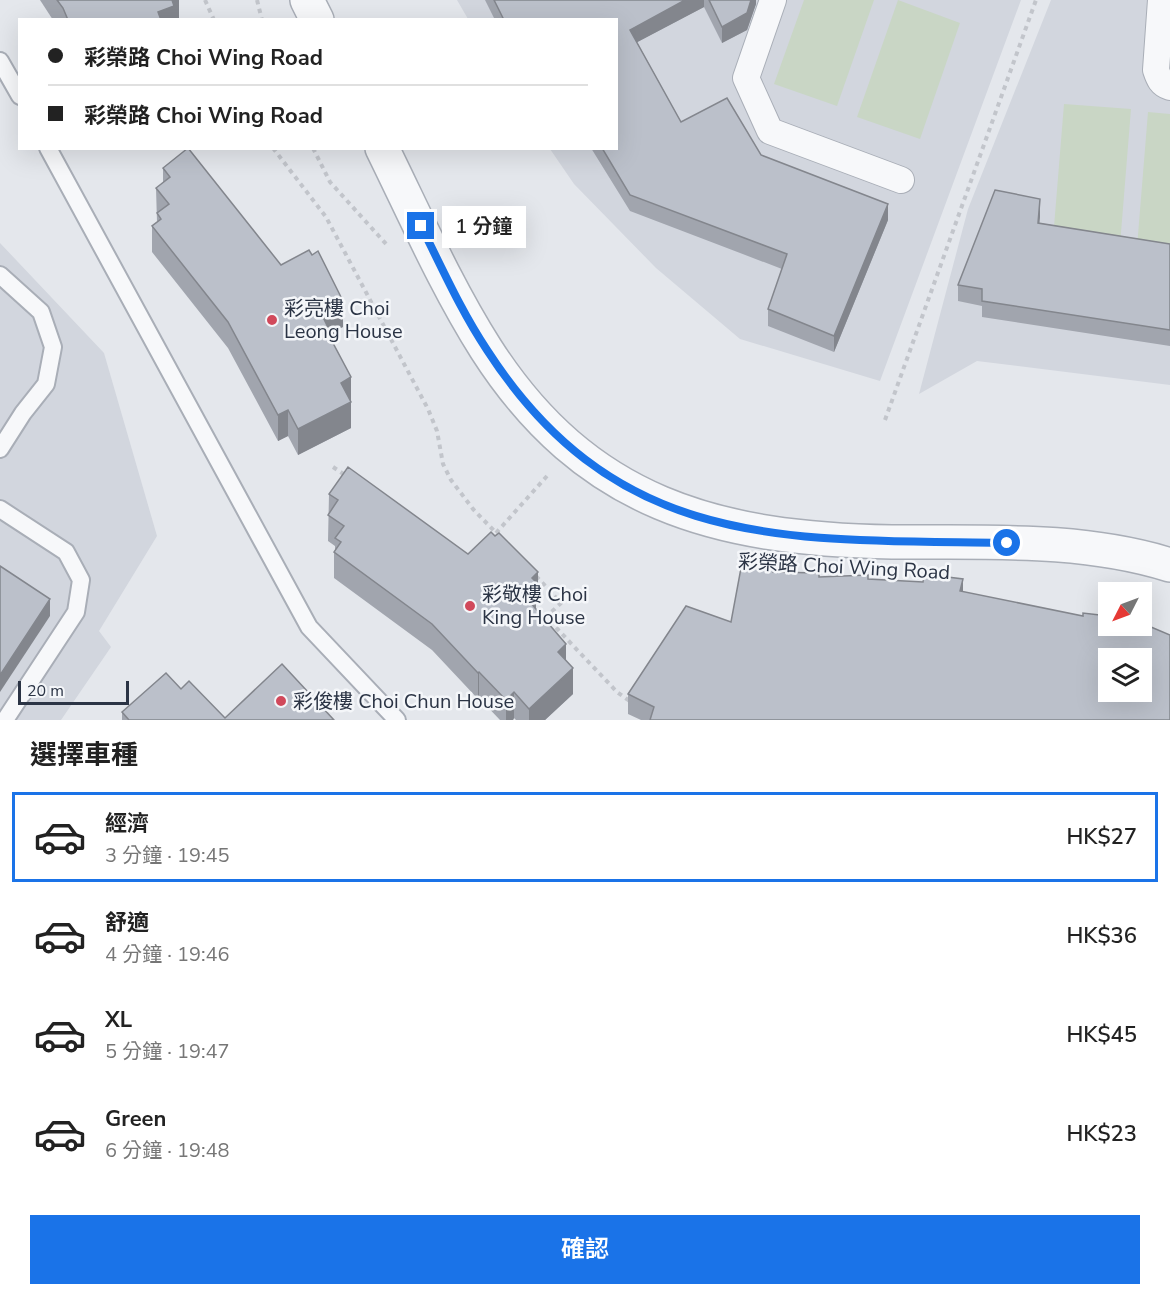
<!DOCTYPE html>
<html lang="zh-TW">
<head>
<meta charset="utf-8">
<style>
  :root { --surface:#fff; --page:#f6f6f6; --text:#222; --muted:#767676; --line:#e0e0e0; --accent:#1a73e8 }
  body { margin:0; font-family:"Nunito Sans","Noto Sans TC",sans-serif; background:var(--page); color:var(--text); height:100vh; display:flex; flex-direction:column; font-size:22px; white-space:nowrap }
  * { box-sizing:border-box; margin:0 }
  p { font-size:20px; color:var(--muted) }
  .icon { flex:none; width:33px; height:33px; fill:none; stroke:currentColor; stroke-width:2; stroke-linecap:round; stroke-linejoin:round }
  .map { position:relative; height:720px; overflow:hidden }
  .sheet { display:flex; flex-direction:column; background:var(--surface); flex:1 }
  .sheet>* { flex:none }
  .top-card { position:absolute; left:18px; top:18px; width:600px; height:132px; border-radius:0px; box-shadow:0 6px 24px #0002; display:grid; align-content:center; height:132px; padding:0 30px; background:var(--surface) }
  .needle { width:39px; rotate:228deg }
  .buttons { position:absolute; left:1098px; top:582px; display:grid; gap:12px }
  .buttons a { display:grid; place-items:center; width:54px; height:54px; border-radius:0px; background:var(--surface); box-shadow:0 6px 24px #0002; font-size:30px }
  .scale { position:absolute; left:18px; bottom:15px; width:111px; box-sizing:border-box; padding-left:6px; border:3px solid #2b3445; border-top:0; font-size:16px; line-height:21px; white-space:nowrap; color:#2b3445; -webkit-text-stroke:4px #f4f6f9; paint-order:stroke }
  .end { position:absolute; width:27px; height:27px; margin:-14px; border:8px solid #1a73e8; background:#fff; box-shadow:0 0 0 3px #fff }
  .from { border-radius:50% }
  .bubble { position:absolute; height:42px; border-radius:0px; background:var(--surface); box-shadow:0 6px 24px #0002; font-size:20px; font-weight:600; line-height:42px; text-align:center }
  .top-card b { display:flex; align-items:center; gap:21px; height:57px; font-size:22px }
  .top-card b+b { border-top:2px solid var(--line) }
  .top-card i { width:15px; height:15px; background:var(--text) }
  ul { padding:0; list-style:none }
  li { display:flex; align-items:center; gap:18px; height:90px; margin:0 12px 9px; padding:0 18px; border:3px solid transparent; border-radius:0px }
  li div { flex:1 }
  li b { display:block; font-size:22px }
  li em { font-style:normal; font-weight:600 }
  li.selected { border-color:var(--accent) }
  li>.icon { width:54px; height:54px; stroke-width:1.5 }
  h2 { padding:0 30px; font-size:27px; line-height:72px }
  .action { display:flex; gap:12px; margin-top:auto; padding:12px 30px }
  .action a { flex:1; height:69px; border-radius:0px; background:var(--accent); color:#fff; font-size:24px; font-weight:600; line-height:69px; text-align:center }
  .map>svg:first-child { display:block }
  .built { fill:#d2d6de }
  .green { fill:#c9d6c5 }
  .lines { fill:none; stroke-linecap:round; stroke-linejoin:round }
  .service-casing { stroke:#a9aeb7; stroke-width:20 }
  .pedestrian-casing { stroke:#a9aeb7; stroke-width:28 }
  .minor-casing { stroke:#a9aeb7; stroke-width:36 }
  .path { stroke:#c2c5cb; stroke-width:4; stroke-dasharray:4.5 4.5; stroke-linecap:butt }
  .service { stroke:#f7f8fa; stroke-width:16 }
  .pedestrian { stroke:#f7f8fa; stroke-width:26 }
  .minor { stroke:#f7f8fa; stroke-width:33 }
  .wall { fill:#a1a5ae }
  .shaded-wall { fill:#83868d }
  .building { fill:#bbc0ca; stroke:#83868d; stroke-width:1.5; fill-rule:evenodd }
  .route { stroke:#1a73e8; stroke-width:8 }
  .poi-dot { fill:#d1495b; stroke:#f4f6f9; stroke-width:2 }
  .labels { text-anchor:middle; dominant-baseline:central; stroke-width:5; stroke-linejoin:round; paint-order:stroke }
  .poi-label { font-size:20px; fill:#2b3445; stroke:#f4f6f9; text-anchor:start }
  .street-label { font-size:20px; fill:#2b3445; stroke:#f4f6f9 }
</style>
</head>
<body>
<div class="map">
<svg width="1170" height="720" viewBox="0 0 1170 720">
  <rect width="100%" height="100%" fill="#e4e7ec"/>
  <g class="built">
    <polygon points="457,0 1021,0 880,381 740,339 656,268 574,184 550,149 616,148 616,20 468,19"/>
    <polygon points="1051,0 1170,0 1170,385 977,361 919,394 968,209"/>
    <polygon points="0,243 104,353 157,536 99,631 111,647 61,720 0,720"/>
  </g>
  <g class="green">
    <polygon points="804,0 874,0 837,106 774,84"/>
    <polygon points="898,0 960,23 920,139 857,117"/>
    <polygon points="1064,104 1131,109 1120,245 1053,239"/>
    <polygon points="1148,112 1170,114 1170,250 1137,247"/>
  </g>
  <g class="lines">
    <g class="service-casing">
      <g id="service">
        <polyline points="0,61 20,96"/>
        <polyline points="48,148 309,627 397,720"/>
        <polyline points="0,275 41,312 53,347 46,384 23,413 0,449"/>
        <polyline points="0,509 66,552 81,580 76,612 5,720"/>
      </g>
    </g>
    <g class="pedestrian-casing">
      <g id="pedestrian">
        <polyline points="773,0 746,78 770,131 901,180"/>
        <path d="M 1161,0 L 1156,70 C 1159,79 1161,84 1170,87"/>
      </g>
    </g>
    <g class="minor-casing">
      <g id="minor">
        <polyline points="307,0 317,20"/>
        <path d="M 382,148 C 415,215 446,286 486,349 C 586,505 717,539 892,542 C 984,543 1081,537 1170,565"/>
      </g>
    </g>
    <g class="path">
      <polyline points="205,0 214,20"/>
      <polyline points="257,0 262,20"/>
      <polyline points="273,148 326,217 428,409 437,431 443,464 451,480 473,509 500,537"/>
      <polyline points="313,148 330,182 387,245"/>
      <polyline points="885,420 1036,0"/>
      <polyline points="333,467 345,475"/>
      <polyline points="496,533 547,476"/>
      <polyline points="536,576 561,603 546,617 617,692 631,702"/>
    </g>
    <use href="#service" class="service"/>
    <use href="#pedestrian" class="pedestrian"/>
    <use href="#minor" class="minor"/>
  </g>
  <g class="wall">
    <polygon points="40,0 179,0 179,20 53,20"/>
    <polygon points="485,0 756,0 756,4 747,30 722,43 704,7 637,42 681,122 761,155 888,220 834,352 768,326 768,309 782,269 630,211 591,148 616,148 616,20 495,20"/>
    <polygon points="163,168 281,265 343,327 338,329 338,336 333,338 335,347 351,377 351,428 298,455 288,436 278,441 228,348 152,252 152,226 157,222 156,188 163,183"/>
    <polygon points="1040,216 1039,223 1170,244 1170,346 982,317 982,306 958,301 958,285"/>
    <polygon points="329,494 468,554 538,598 536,600 535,609 566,660 573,694 545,720 516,720 514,718 513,720 500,720 479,698 478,699 432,650 334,578 334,552 335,551 335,546 328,541"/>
    <polygon points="773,572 819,577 868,579 963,592 1170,720 641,720 628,714 628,694 731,622"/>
    <polygon points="181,689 225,718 334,720 122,720 122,712"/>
  </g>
  <g class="shaded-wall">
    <polygon points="172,0 179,0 179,20 158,20 158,12"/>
    <polygon points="685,0 704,0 704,7 630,46 630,30"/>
    <polygon points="751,0 756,0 756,4 747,30 722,43 722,27"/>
    <polygon points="1040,199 1040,216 1038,239 1038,223"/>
    <polygon points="888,204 888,220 834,352 834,336"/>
    <polygon points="343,301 343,327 338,329 338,336 323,343 323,317 336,304"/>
    <polygon points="351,377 351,428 298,455 298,429 341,383"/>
    <polygon points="288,410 288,436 278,441 278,415"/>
    <polygon points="538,572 538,598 536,600 536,608 523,620 523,594 532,578"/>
    <polygon points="963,579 963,599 960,591"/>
    <polygon points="50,599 50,616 0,692 0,675"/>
    <polygon points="566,644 566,670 558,652"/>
    <polygon points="573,668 573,694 545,720 529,720 529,709"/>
    <polygon points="479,672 479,698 478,699 478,673"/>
    <polygon points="514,692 514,718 513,720 506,720 506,700"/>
  </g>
  <g class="building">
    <polygon points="57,0 172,0 174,6 158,12 161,20 68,20 63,8"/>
    <polygon points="494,0 685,0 630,30 681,122 727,98 761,155 888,204 834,336 768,309 787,254 630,195 602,148 616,148 616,20 504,20"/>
    <polygon points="709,0 751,0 747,13 722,27"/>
    <polygon points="188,148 281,265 309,250 312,255 318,251 343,301 336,304 338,310 323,317 335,342 333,343 351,377 341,383 351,402 298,429 288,410 278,415 228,322 152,226 161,219 157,213 169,204 156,188 170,177 163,168"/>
    <polygon points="995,190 1040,199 1038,223 1170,244 1170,330 982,301 982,289 958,285"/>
    <polygon points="348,467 468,554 491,532 495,536 499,533 538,572 532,578 536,582 523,594 566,644 558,652 573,668 529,709 514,692 506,700 479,672 478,673 432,624 334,552 341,542 335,538 344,526 328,515 338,500 329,494"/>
    <polygon points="0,566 50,599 0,675"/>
    <path d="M 741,568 L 773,569 L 773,572 L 819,573 L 819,577 L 868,575 L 868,579 L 923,582 L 924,574 L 963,579 L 960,591 L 1083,616 L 1083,613 L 1108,616 L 1108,626 L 1142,626 L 1142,624 L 1151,627 L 1170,635 L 1170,720 L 650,720 L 654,707 L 628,694 L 686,606 L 731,622 ZM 1108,658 L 1142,658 L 1142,692 L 1108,692 Z"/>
    <polygon points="282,664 334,720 129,720 122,712 166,673 181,689 189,681 225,718"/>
  </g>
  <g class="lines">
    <path class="route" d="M 421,226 C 442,268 461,311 487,350 C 619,554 792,539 1007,543"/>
  </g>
  <g class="poi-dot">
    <circle cx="272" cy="320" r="6"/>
    <circle cx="470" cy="606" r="6"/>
    <circle cx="281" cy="701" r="6"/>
  </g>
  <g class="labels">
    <g class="poi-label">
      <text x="284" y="308">彩亮樓 Choi<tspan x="284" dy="23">Leong House</tspan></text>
      <text x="482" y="594">彩敬樓 Choi<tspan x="482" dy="23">King House</tspan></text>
      <text x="293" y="701">彩俊樓 Choi Chun House</text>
    </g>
    <g class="street-label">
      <text transform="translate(844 567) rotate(3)">彩榮路 Choi Wing Road</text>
    </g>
  </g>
</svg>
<div class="buttons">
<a><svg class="needle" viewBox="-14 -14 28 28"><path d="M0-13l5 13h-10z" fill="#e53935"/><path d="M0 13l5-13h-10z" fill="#767676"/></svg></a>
<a><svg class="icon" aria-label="layers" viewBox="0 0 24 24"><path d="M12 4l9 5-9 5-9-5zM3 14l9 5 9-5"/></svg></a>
</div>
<div class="scale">20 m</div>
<i class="end from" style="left:1007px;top:543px"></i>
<i class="end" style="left:421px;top:226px"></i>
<div class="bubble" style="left:442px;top:206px;width:84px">1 分鐘</div>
<div class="top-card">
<b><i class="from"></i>彩榮路 Choi Wing Road</b>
<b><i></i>彩榮路 Choi Wing Road</b>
</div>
</div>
<section class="sheet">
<h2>選擇車種</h2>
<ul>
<li class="selected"><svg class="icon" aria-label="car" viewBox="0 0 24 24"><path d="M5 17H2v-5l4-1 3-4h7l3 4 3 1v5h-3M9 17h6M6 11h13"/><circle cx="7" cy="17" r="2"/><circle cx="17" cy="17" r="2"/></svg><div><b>經濟</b><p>3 分鐘 · 19:45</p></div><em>HK$27</em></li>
<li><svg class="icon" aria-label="car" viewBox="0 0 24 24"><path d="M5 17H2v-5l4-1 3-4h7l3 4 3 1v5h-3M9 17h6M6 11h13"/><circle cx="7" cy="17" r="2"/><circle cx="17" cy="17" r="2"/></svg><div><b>舒適</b><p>4 分鐘 · 19:46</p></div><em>HK$36</em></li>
<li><svg class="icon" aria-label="car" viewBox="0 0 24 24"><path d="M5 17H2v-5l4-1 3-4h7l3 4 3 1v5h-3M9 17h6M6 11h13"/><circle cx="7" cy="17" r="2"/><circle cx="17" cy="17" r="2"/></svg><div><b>XL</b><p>5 分鐘 · 19:47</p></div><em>HK$45</em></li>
<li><svg class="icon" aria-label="car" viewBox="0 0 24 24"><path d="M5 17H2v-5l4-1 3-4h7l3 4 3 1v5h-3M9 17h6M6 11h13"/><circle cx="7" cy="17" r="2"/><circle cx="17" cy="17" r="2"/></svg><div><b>Green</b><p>6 分鐘 · 19:48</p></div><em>HK$23</em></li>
</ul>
<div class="action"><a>確認</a></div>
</section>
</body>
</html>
